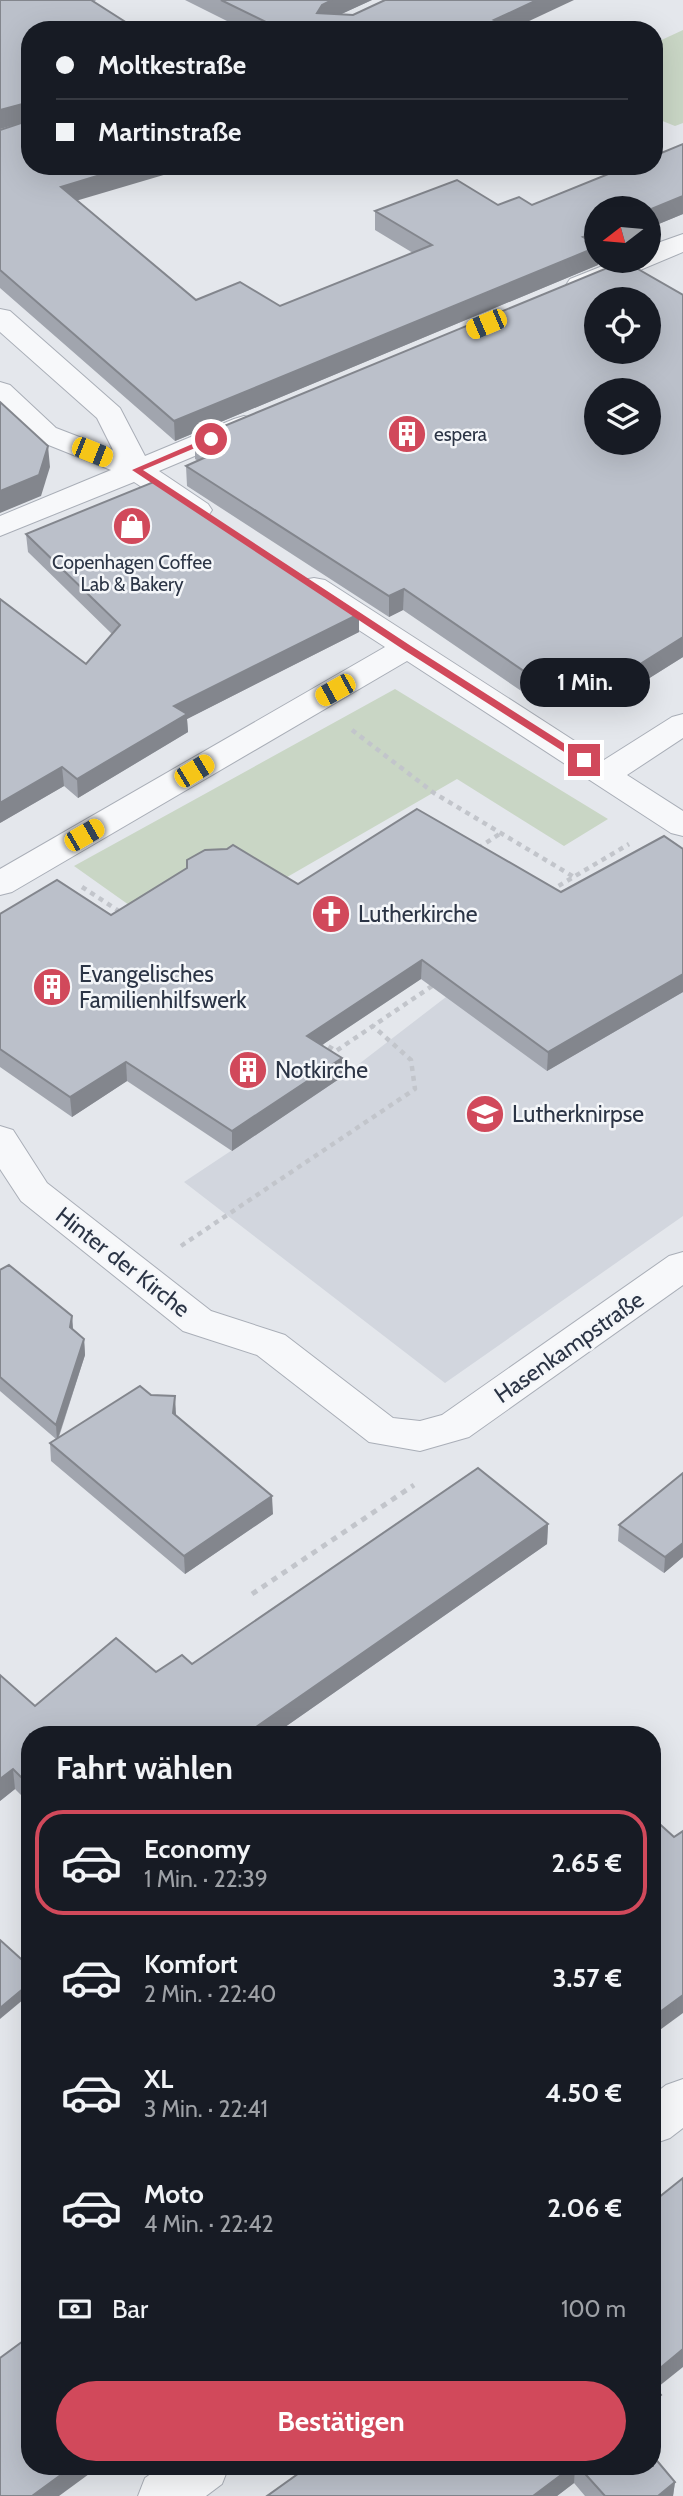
<!DOCTYPE html>
<html lang="de">
<head>
<meta charset="utf-8">
<style>
  :root { --surface:#171b24; --page:#242831; --text:#f1f3f6; --muted:#9ea1a6; --line:#363941; --accent:#d1495b }
  body { margin:0; font-family:Cabin,sans-serif; background:var(--page); color:var(--text); height:100vh; display:flex; flex-direction:column; font-size:26px; white-space:nowrap }
  * { box-sizing:border-box; margin:0 }
  p { font-size:23px; color:var(--muted) }
  .icon { flex:none; width:38px; height:38px; fill:none; stroke:currentColor; stroke-width:2; stroke-linecap:round; stroke-linejoin:round }
  .map { position:relative; flex:1; overflow:hidden }
  .details { position:absolute; left:21px; top:1726px; width:640px; height:749px; display:flex; flex-direction:column; background:var(--surface); border-radius:28px; box-shadow:0 7px 28px #0002 }
  .details>* { flex:none }
  .guide { position:absolute; left:21px; top:21px; width:642px; height:154px; border-radius:28px; box-shadow:0 7px 28px #0002; display:grid; align-content:center; height:154px; padding:0 35px; background:var(--surface) }
  .needle { width:46px; rotate:254deg }
  .tools { position:absolute; left:584px; top:196px; display:grid; gap:14px }
  .tools a { display:grid; place-items:center; width:77px; height:77px; border-radius:50%; background:var(--surface); box-shadow:0 7px 28px #0002; font-size:35px }
  .end { position:absolute; width:32px; height:32px; margin:-16px; border:9px solid #d1495b; background:#fff; box-shadow:0 0 0 4px #fff }
  .from { border-radius:50% }
  .bubble { position:absolute; height:49px; border-radius:24px; background:var(--surface); box-shadow:0 7px 28px #0002; font-size:23px; font-weight:800; line-height:49px; text-align:center }
  .car { position:absolute; width:21px; height:42px; margin:-21px -10px; border-radius:9px; box-shadow:0 0 5px 2px #0007; background:linear-gradient(#f5c518 24%,#345 0 40%,#f5c518 0 76%,#345 0 86%,#f5c518 0) }
  .guide b { display:flex; align-items:center; gap:24px; height:66px; font-size:26px }
  .guide b+b { border-top:2px solid var(--line) }
  .guide i { width:18px; height:18px; background:var(--text) }
  ul { padding:0; list-style:none }
  li { display:flex; align-items:center; gap:21px; height:105px; margin:0 14px 10px; padding:0 21px; border:4px solid transparent; border-radius:28px }
  li div { flex:1 }
  li b { display:block; font-size:26px }
  li em { font-style:normal; font-weight:800 }
  li.on { border-color:var(--accent) }
  li>.icon { width:63px; height:63px; stroke-width:1.5 }
  h2 { padding:0 35px; font-size:32px; line-height:84px }
  .pay { display:flex; align-items:center; gap:18px; height:77px; padding:0 35px; font-size:26px }
  .pay p { margin-inline-start:auto }
  .primary-button { display:flex; gap:14px; margin-top:auto; padding:14px 35px }
  .primary-button a { flex:1; height:80px; border-radius:42px; background:var(--accent); color:#fff; font-size:28px; font-weight:800; line-height:80px; text-align:center }
  .map>svg:first-child { display:block }
  .built { fill:#d2d6de }
  .green { fill:#c9d6c5 }
  .lines { fill:none; stroke-linecap:round; stroke-linejoin:round }
  .street-casing { stroke:#a9aeb7; stroke-width:2 }
  .path-far1 { stroke:#c2c5cb; stroke-width:4.5; stroke-dasharray:5 5; stroke-linecap:butt }
  .path { stroke:#c2c5cb; stroke-width:5; stroke-dasharray:6 6; stroke-linecap:butt }
  .street { fill:#f7f8fa; fill-rule:evenodd }
  .wall { fill:#a1a5ae }
  .shaded-wall { fill:#83868d }
  .building { fill:#bbc0ca; stroke:#83868d; stroke-width:2; fill-rule:evenodd }
  .route { fill:#d1495b }
  .labels { text-anchor:middle; dominant-baseline:central; stroke-width:5; stroke-linejoin:round; paint-order:stroke }
  .far-poi-label { font-size:19px; fill:#2b3445; stroke:#f4f6f9; text-anchor:start }
  .poi-label { font-size:23px; fill:#2b3445; stroke:#f4f6f9; text-anchor:start }
  .street-label { font-size:23px; fill:#2b3445; stroke:#f4f6f9 }
</style>
</head>
<body>
<div class="map">
<svg width="683" height="2496" viewBox="0 0 683 2496">
  <rect width="100%" height="100%" fill="#e4e7ec"/>
  <polygon class="built" points="683,977 683,1216 445,1383 184,1182 342,1077 446,997"/>
  <g class="green">
    <polygon points="683,30 683,123 675,126 655,118 655,43"/>
    <polygon points="395,689 608,819 564,846 457,779 282,880 129,905 74,866"/>
  </g>
  <g class="lines">
    <g class="street-casing">
      <g id="street">
        <polygon points="683,234 683,252 590,291 580,293 570,291 566,285 570,279 615,261 649,261 649,246"/>
        <path d="M 0,309 L 10,311 L 120,408 L 145,456 L 234,419 L 244,416 L 254,419 L 259,425 L 254,431 L 159,471 L 208,504 L 212,510 L 208,516 C 182,523 155,495 134,482 L 0,536 L 0,516 L 111,470 L 36,440 L 0,407 L 0,382 L 10,385 L 56,428 L 113,450 L 97,418 L 0,332 Z"/>
        <polygon points="314,578 325,580 604,760 672,717 683,714 683,738 627,775 683,811 683,836 671,833 407,661 12,892 0,895 0,869 385,647 303,594 299,587 303,580"/>
        <polygon points="0,1126 13,1130 47,1183 211,1311 285,1335 393,1418 420,1421 442,1415 669,1256 683,1252 683,1285 469,1437 420,1451 369,1442 257,1355 183,1331 21,1201 0,1169"/>
        <polygon points="683,2079 683,2128 670,2138 653,2144 653,2095 666,2085"/>
        <polygon points="162,2466 229,2466 222,2484 206,2496 138,2496 145,2478"/>
      </g>
    </g>
    <g class="path-far1">
      <polyline points="352,730 434,793 574,877"/>
      <polyline points="478,848 501,833"/>
      <polyline points="82,887 122,913"/>
      <polyline points="550,891 629,844"/>
      <polyline points="320,1041 336,1051 435,984"/>
      <polyline points="181,1246 415,1089 411,1060 373,1026"/>
    </g>
    <polyline class="path" points="252,1594 414,1485"/>
    <use href="#street" class="street"/>
  </g>
  <g class="wall">
    <polygon points="0,0 96,0 94,2 77,201 196,300 280,306 413,253 375,230 375,211 532,205 683,144 683,214 649,228 649,208 597,208 598,265 175,441 0,288 0,130 22,122 0,129"/>
    <polygon points="185,0 372,0 341,14 514,28 519,30 245,30"/>
    <polygon points="683,295 683,657 616,699 533,699 403,610 389,617 187,486 186,466 198,461 195,459 195,438"/>
    <polygon points="26,534 359,614 359,632 187,719 188,732 78,798 64,786 0,823 86,664 112,634 28,552"/>
    <polygon points="683,849 683,992 547,1071 421,979 322,1045 342,1077 232,1151 127,1081 72,1117 0,1067 0,914 111,915 298,884 561,892"/>
    <polygon points="0,1270 72,1316 73,1330 84,1339 85,1355 59,1437 175,1415 273,1514 185,1574 51,1461 50,1443 56,1439 0,1391"/>
    <polygon points="683,1473 683,1557 664,1573 618,1541 619,1525"/>
    <polygon points="548,1524 547,1544 275,1734 30,1734 30,1804 15,1789 0,1801 35,1706 192,1664"/>
    <polygon points="309,2466 653,2466 675,2482 673,2496 585,2496 574,2483 557,2496 267,2496"/>
  </g>
  <g class="shaded-wall">
    <polygon points="332,0 372,0 322,23 317,13 322,5"/>
    <polygon points="537,0 574,0 510,30 494,20"/>
    <polygon points="30,102 30,120 0,129 0,110"/>
    <polygon points="130,166 194,166 62,205 61,187"/>
    <polygon points="683,196 683,214 649,228 649,210"/>
    <polygon points="597,232 597,261 598,261 598,265 175,441 174,421"/>
    <polygon points="48,446 50,467 41,496 0,513 0,491"/>
    <polygon points="404,589 403,610 389,617 389,596"/>
    <polygon points="359,614 359,632 187,719 188,732 78,798 77,779 174,706"/>
    <polygon points="683,637 683,657 616,699 618,678"/>
    <polygon points="62,767 64,786 0,823 0,803"/>
    <polygon points="422,960 421,979 307,1055 307,1036"/>
    <polygon points="683,974 683,992 547,1071 548,1052"/>
    <polygon points="342,1058 342,1077 232,1151 232,1131"/>
    <polygon points="126,1062 127,1081 72,1117 70,1097"/>
    <polygon points="72,1316 73,1331 70,1327"/>
    <polygon points="84,1339 85,1355 57,1441 56,1425"/>
    <polygon points="175,1396 176,1414 174,1430 173,1413"/>
    <polygon points="272,1496 273,1514 185,1574 184,1556"/>
    <polygon points="548,1524 547,1544 275,1734 246,1734"/>
    <polygon points="683,1543 683,1557 664,1573 665,1557"/>
    <polygon points="13,1769 15,1789 0,1801 0,1779"/>
    <polygon points="30,1983 30,1994 0,2019 0,2008"/>
    <polygon points="683,1995 683,2013 653,2035 653,2017"/>
    <polygon points="683,2349 683,2367 653,2391 653,2374"/>
    <polygon points="661,2395 659,2415 653,2420 653,2402"/>
    <polygon points="73,2466 100,2466 59,2496 32,2496"/>
    <polygon points="573,2466 575,2466 574,2483 557,2496 533,2496"/>
    <polygon points="675,2482 673,2496 658,2496"/>
  </g>
  <g class="building">
    <polygon points="0,0 91,0 138,30 30,30 30,102 0,110"/>
    <polygon points="221,0 332,0 322,5 317,13 353,15 385,0 537,0 494,20 519,30 282,30"/>
    <polygon points="30,120 30,166 130,166 61,187 196,300 240,282 280,306 432,245 375,211 457,180 498,205 519,197 532,205 628,166 654,166 654,156 683,144 683,196 649,210 649,208 597,208 597,232 583,237 597,245 597,247 174,421 0,270 0,130"/>
    <path d="M 624,261 L 683,295 L 683,637 L 618,678 L 534,678 L 404,589 L 389,596 L 186,466 L 213,454 L 195,438 ZM 597,299 L 649,299 L 649,352 L 597,352 ZM 597,390 L 649,390 L 649,443 L 597,443 Z"/>
    <polygon points="0,402 48,446 39,475 0,491"/>
    <polygon points="156,481 359,614 174,706 187,714 77,779 62,767 0,803 0,599 86,664 120,625 26,534"/>
    <polygon points="417,809 561,892 664,836 683,849 683,974 548,1052 422,960 307,1036 342,1058 232,1131 126,1062 70,1097 0,1049 0,914 57,880 111,915 187,868 187,860 205,850 227,849 233,845 298,884"/>
    <polygon points="9,1265 72,1316 70,1327 84,1339 56,1425 0,1377 0,1270"/>
    <polygon points="140,1386 151,1395 175,1396 173,1413 272,1496 184,1556 50,1443"/>
    <polygon points="478,1468 548,1524 246,1734 30,1734 30,1786 13,1769 0,1779 0,1675 35,1706 116,1638 156,1672 182,1655 192,1664"/>
    <polygon points="683,1473 683,1543 665,1557 619,1525"/>
    <polygon points="653,1818 674,1837 683,1831 683,1995 653,2017"/>
    <polygon points="0,1940 30,1967 30,1983 0,2008"/>
    <polygon points="683,2178 683,2349 653,2374 653,2202"/>
    <polygon points="30,2336 30,2466 73,2466 32,2496 0,2496 0,2358"/>
    <polygon points="653,2386 661,2395 653,2402"/>
    <polygon points="653,2456 675,2482 658,2496 605,2496 578,2466 653,2466"/>
    <polygon points="309,2466 573,2466 533,2496 267,2496"/>
  </g>
  <polygon class="route" points="211,436 214,440 143,470 411,646 587,758 587,762 580,762 404,650 132,470"/>
  <defs>
    <g id="building-disc" transform="scale(2.0125)"><circle r="9.5" fill="#d1495b" stroke="#f4f6f9"/><path d="M-4-6H4V6H1V3H-1V6H-4ZM-2.5-4.3h1.7v1.8h-1.7ZM.8-4.3h1.7v1.8H.8ZM-2.5-1h1.7V.8h-1.7ZM.8-1h1.7V.8H.8Z" fill="#fff"/></g>
    <g id="shop-disc" transform="scale(2.0125)"><circle r="9.5" fill="#d1495b" stroke="#f4f6f9"/><path d="M-5-2.5h2.3a2.7 3.5 0 0 1 5.4 0H5L5.5 6h-11ZM-1.5-2.5h3a1.5 2.3 0 0 0-3 0Z" fill="#fff"/></g>
    <g id="church-disc" transform="scale(2.0125)"><circle r="9.5" fill="#d1495b" stroke="#f4f6f9"/><path d="M-1.2-6h2.4v3.5h3.3v2.4h-3.3V6h-2.4V-.1h-3.3v-2.4h3.3Z" fill="#fff"/></g>
    <g id="school-disc" transform="scale(2.0125)"><circle r="9.5" fill="#d1495b" stroke="#f4f6f9"/><path d="M0-5L7-2L0 1L-7-2ZM-4 1L0 2.5L4 1V4Q0 6-4 4Z" fill="#fff"/></g>
  </defs>
  <g fill-rule="evenodd">
    <use href="#building-disc" x="407" y="434"/>
    <use href="#shop-disc" x="132" y="526"/>
    <use href="#church-disc" x="331" y="914"/>
    <use href="#building-disc" x="52" y="987"/>
    <use href="#building-disc" x="248" y="1070"/>
    <use href="#school-disc" x="485" y="1114"/>
  </g>
  <g class="labels">
    <g class="far-poi-label">
      <text x="434" y="434">espera</text>
      <text x="132" y="562" text-anchor="middle">Copenhagen Coffee<tspan x="132" dy="22">Lab &amp; Bakery</tspan></text>
    </g>
    <g class="poi-label">
      <text x="358" y="914">Lutherkirche</text>
      <text x="79" y="974">Evangelisches<tspan x="79" dy="26">Familienhilfswerk</tspan></text>
      <text x="275" y="1070">Notkirche</text>
      <text x="512" y="1114">Lutherknirpse</text>
    </g>
    <g class="street-label">
      <text transform="translate(123 1262) rotate(38)">Hinter der Kirche</text>
      <text transform="translate(569 1347) rotate(-35)">Hasenkampstraße</text>
    </g>
  </g>
</svg>
<div class="tools">
<a><svg class="needle" viewBox="-14 -14 28 28"><path d="M0-13l5 13h-10z" fill="#e53935"/><path d="M0 13l5-13h-10z" fill="#9ea1a6"/></svg></a>
<a><svg class="icon" aria-label="locate" viewBox="0 0 24 24"><circle cx="12" cy="12" r="6"/><path d="M12 2v4M12 18v4M2 12h4M18 12h4"/></svg></a>
<a><svg class="icon" aria-label="layers" viewBox="0 0 24 24"><path d="M12 4l9 5-9 5-9-5zM3 14l9 5 9-5"/></svg></a>
</div>
<i class="end from" style="left:211px;top:439px"></i>
<i class="end" style="left:584px;top:760px"></i>
<div class="bubble" style="left:520px;top:658px;width:130px">1 Min.</div>
<i class="car" style="left:486px;top:324px;rotate:247deg"></i>
<i class="car" style="left:92px;top:452px;rotate:112deg"></i>
<i class="car" style="left:335px;top:690px;rotate:241deg"></i>
<i class="car" style="left:194px;top:771px;rotate:59deg"></i>
<i class="car" style="left:84px;top:835px;rotate:60deg"></i>
<div class="guide">
<b><i class="from"></i>Moltkestraße</b>
<b><i></i>Martinstraße</b>
</div>
<section class="details">
<h2>Fahrt wählen</h2>
<ul>
<li class="on"><svg class="icon" aria-label="car" viewBox="0 0 24 24"><path d="M5 17H2v-5l4-1 3-4h7l3 4 3 1v5h-3M9 17h6M6 11h13"/><circle cx="7" cy="17" r="2"/><circle cx="17" cy="17" r="2"/></svg><div><b>Economy</b><p>1 Min. · 22:39</p></div><em>2.65 €</em></li>
<li><svg class="icon" aria-label="car" viewBox="0 0 24 24"><path d="M5 17H2v-5l4-1 3-4h7l3 4 3 1v5h-3M9 17h6M6 11h13"/><circle cx="7" cy="17" r="2"/><circle cx="17" cy="17" r="2"/></svg><div><b>Komfort</b><p>2 Min. · 22:40</p></div><em>3.57 €</em></li>
<li><svg class="icon" aria-label="car" viewBox="0 0 24 24"><path d="M5 17H2v-5l4-1 3-4h7l3 4 3 1v5h-3M9 17h6M6 11h13"/><circle cx="7" cy="17" r="2"/><circle cx="17" cy="17" r="2"/></svg><div><b>XL</b><p>3 Min. · 22:41</p></div><em>4.50 €</em></li>
<li><svg class="icon" aria-label="car" viewBox="0 0 24 24"><path d="M5 17H2v-5l4-1 3-4h7l3 4 3 1v5h-3M9 17h6M6 11h13"/><circle cx="7" cy="17" r="2"/><circle cx="17" cy="17" r="2"/></svg><div><b>Moto</b><p>4 Min. · 22:42</p></div><em>2.06 €</em></li>
</ul>
<div class="pay"><svg class="icon" aria-label="cash" viewBox="0 0 24 24"><path d="M3 7h18v10H3z"/><circle cx="12" cy="12" r="2"/></svg>Bar<p>100 m</p></div>
<div class="primary-button"><a>Bestätigen</a></div>
</section>
</div>
</body>
</html>
